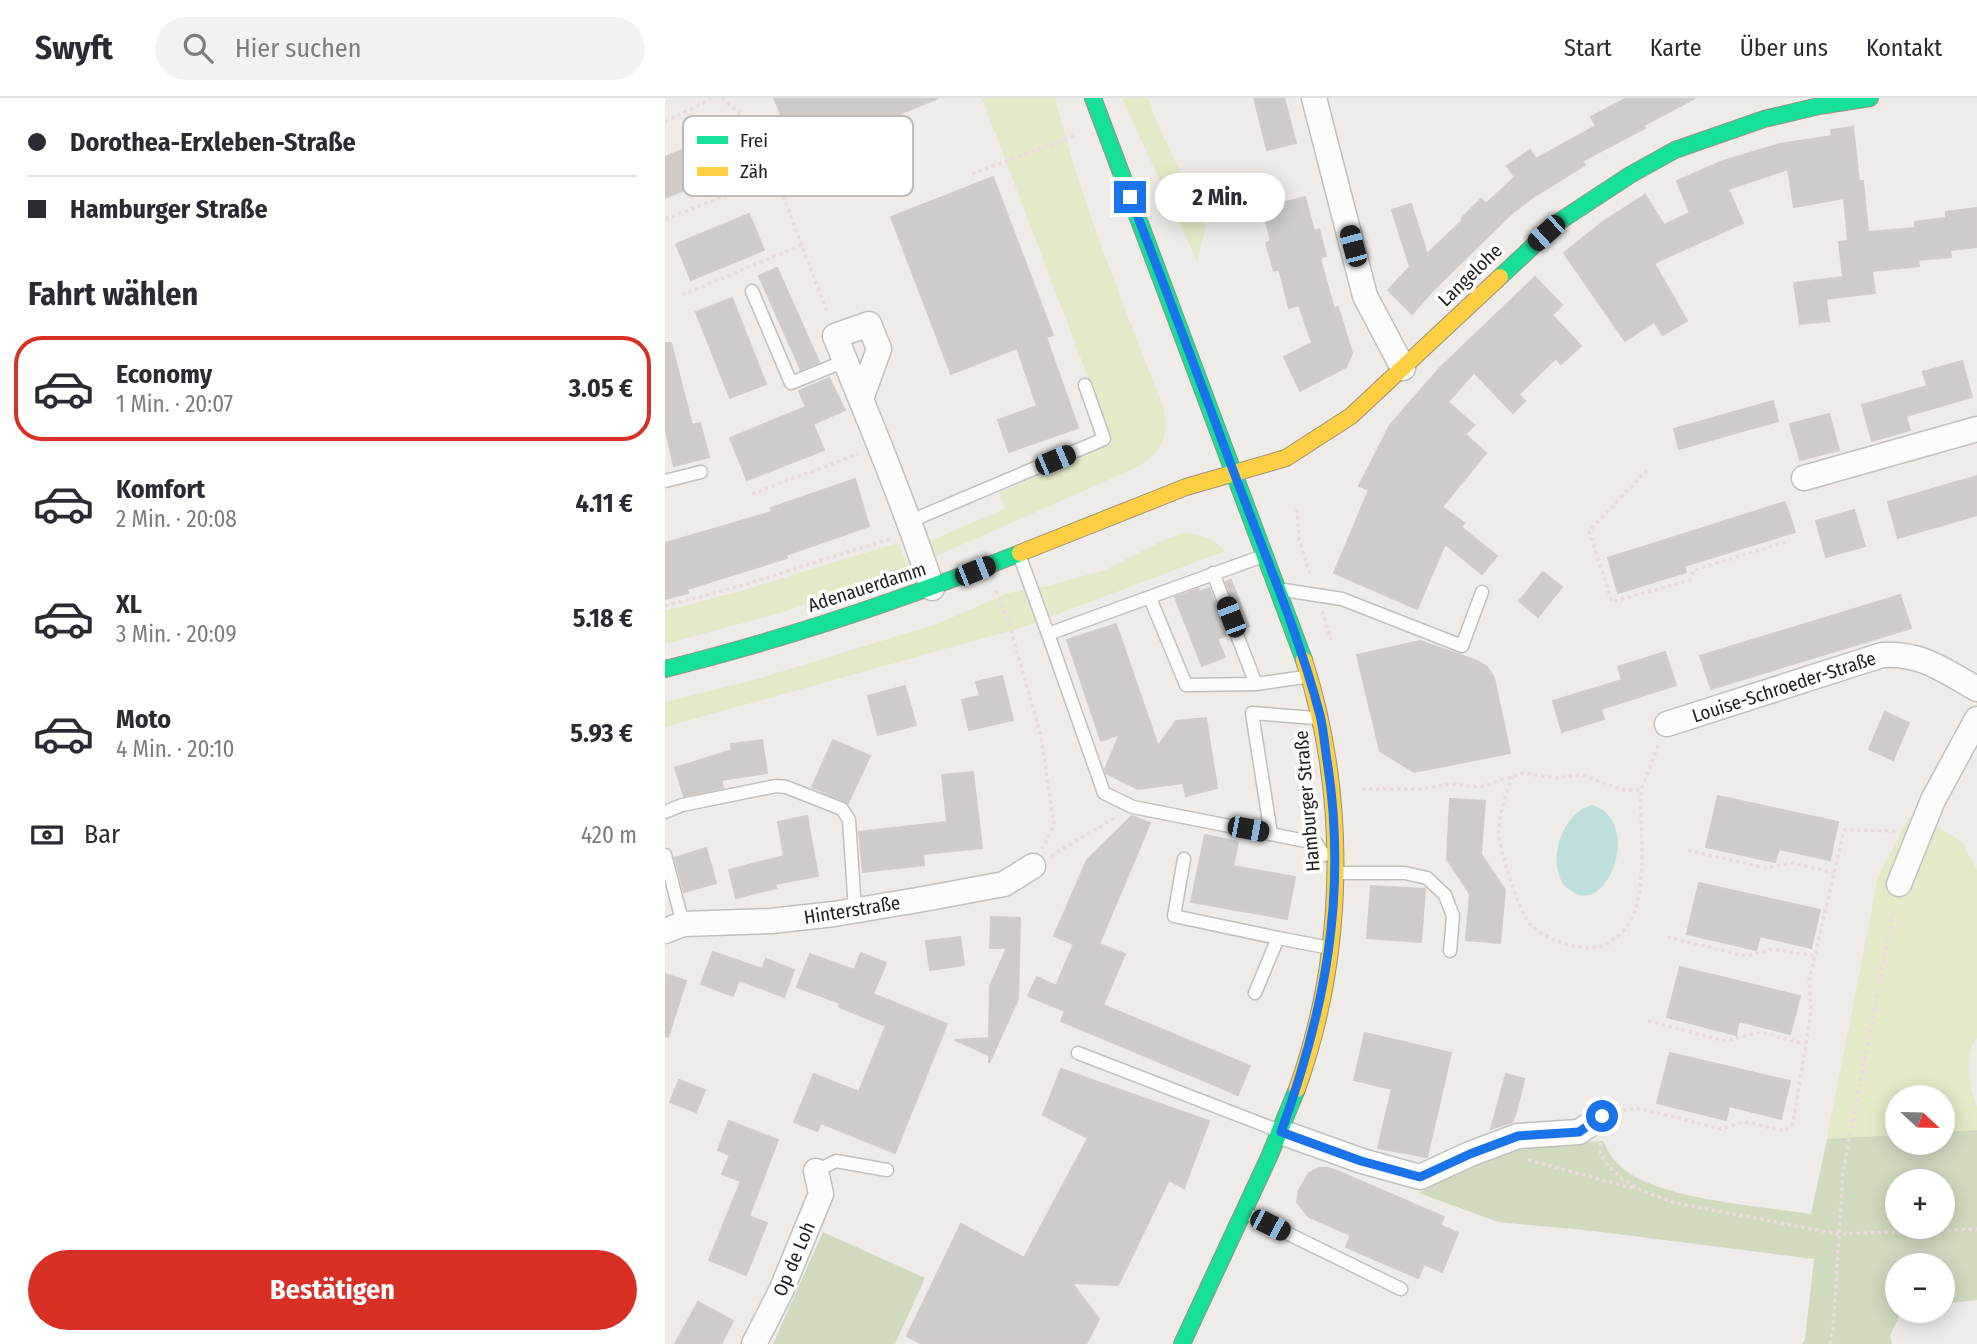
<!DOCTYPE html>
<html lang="de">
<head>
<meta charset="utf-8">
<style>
  :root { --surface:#fff; --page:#f2f2f3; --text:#2b2b33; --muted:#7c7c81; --line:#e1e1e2; --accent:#d93025 }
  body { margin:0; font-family:"Fira Sans Condensed",sans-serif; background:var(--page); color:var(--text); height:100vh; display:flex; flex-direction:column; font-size:26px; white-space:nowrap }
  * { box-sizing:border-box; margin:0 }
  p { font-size:23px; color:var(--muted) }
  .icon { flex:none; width:38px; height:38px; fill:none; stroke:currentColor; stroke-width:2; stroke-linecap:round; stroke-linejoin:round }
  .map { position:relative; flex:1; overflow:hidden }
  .drawer { display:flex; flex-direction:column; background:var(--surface); width:665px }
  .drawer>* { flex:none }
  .banner { display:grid; align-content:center; height:154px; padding:0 28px; background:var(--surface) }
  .needle { width:46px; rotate:112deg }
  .tools { position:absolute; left:1220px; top:987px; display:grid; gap:14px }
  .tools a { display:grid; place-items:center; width:70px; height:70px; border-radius:50%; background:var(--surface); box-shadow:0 4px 18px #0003; font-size:35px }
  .end { position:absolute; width:32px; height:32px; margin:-16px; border:9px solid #1a73e8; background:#fff; box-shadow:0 0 0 4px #fff }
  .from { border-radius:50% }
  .bubble { position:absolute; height:49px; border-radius:24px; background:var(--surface); box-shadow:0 4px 18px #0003; font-size:23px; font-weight:700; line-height:49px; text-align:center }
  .car { position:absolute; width:21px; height:42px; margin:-21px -10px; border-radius:9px; box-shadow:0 0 5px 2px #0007; background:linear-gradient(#222 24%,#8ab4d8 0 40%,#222 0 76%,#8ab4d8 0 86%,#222 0) }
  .banner b { display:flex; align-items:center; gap:24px; height:66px; font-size:26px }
  .banner b+b { border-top:2px solid var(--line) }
  .banner i { width:18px; height:18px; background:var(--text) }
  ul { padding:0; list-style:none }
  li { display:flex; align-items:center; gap:21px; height:105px; margin:0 14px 10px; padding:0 14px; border:4px solid transparent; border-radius:28px }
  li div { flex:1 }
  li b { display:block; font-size:26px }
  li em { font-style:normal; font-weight:700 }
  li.active { border-color:var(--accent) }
  li>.icon { width:63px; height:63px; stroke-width:1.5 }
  h2 { padding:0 28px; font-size:32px; line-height:84px }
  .pay { display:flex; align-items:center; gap:18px; height:77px; padding:0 28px; font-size:26px }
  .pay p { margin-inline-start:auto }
  .action { display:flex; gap:14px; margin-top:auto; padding:14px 28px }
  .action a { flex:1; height:80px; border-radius:42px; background:var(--accent); color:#fff; font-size:28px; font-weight:700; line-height:80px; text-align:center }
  header { display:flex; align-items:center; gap:42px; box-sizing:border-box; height:98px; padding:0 35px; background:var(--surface); border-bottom:2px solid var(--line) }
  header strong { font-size:33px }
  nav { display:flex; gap:38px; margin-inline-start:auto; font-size:24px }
  .search { width:490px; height:63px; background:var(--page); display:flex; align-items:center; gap:18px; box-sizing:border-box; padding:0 24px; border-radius:38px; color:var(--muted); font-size:26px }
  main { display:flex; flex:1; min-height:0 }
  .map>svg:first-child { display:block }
  .grass { fill:#e4e9c8 }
  .forest { fill:#d1dabf; fill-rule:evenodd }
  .water { fill:#bde0dc }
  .building { fill:#cfcbc9; stroke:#d1ccca; stroke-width:2 }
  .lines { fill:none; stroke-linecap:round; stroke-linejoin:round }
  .lane-casing { stroke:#c1c0be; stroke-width:15 }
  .street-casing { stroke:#c1c0be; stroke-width:27 }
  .fast-casing { stroke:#989281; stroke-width:18 }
  .slow-casing { stroke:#989281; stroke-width:18 }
  .path { stroke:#ebdbdd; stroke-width:3.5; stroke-dasharray:3.5 3.5; stroke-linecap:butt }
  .lane { stroke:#fcfcfc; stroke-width:12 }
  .street { stroke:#fcfcfc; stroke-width:24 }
  .fast { stroke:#16e098; stroke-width:16 }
  .slow { stroke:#ffcf43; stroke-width:16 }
  .route { stroke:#1a73e8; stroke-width:9 }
  .labels { text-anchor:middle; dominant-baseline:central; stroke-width:7; stroke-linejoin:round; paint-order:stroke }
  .street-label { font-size:19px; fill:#1f1f1f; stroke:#fff }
  .key { fill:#fff; stroke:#bcbcbc; stroke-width:2 }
  .key-label { font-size:19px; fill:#1f1f1f }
</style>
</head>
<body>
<header>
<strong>Swyft</strong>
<div class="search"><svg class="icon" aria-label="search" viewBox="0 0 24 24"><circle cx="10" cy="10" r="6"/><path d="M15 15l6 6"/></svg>Hier suchen</div>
<nav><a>Start</a><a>Karte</a><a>Über uns</a><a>Kontakt</a></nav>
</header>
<main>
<section class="drawer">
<div class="banner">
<b><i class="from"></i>Dorothea-Erxleben-Straße</b>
<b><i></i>Hamburger Straße</b>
</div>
<h2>Fahrt wählen</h2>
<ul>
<li class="active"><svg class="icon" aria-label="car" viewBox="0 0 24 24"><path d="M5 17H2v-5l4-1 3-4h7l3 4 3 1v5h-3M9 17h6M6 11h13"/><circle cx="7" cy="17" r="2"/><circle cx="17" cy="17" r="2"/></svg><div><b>Economy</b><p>1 Min. · 20:07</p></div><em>3.05 €</em></li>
<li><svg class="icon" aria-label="car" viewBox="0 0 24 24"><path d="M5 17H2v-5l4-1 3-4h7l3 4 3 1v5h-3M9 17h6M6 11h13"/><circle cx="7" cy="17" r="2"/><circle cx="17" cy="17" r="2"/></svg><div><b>Komfort</b><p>2 Min. · 20:08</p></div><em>4.11 €</em></li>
<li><svg class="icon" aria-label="car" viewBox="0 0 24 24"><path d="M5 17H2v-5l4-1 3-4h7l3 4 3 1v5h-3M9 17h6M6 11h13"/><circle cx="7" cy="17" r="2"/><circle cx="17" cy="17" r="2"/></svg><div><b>XL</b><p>3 Min. · 20:09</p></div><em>5.18 €</em></li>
<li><svg class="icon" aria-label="car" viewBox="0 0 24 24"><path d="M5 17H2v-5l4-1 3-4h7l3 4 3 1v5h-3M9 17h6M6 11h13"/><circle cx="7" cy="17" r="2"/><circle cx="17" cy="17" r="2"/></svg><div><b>Moto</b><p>4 Min. · 20:10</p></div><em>5.93 €</em></li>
</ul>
<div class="pay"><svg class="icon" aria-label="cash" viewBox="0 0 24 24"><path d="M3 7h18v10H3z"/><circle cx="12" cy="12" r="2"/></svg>Bar<p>420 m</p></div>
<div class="action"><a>Bestätigen</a></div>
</section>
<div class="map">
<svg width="1312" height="1246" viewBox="0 0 1312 1246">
  <rect width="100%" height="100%" fill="#eeebe8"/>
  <g class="grass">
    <path d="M 317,0 L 390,0 C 417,107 459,208 499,311 C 503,343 497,354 470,370 L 269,459 L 263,444 L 340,411 L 334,395 L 448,345 Z"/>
    <polygon points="457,0 484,0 489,18 541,129 532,163"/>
    <path d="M 518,435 C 536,436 547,440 560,453 L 358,529 L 0,629 L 0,604 L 89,582 L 272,526 L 344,495 L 383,488 L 440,472 L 495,444 Z"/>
    <polygon points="233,445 244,471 118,514 0,546 0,513 76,493"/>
    <path d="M 1244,719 L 1266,724 L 1297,744 L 1312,772 L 1312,939 C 1297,962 1305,986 1312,1010 C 1312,1016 1312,1025 1312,1032 L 1278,1034 L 1278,999 L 1232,999 L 1232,1037 L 1162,1041 L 1213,779 Z"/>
  </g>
  <g class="forest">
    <path d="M 1312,1032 L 1312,1202 L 1278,1206 L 1278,1167 L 1232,1167 L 1232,1213 L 1237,1213 L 1225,1237 L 1227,1246 L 1137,1246 L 1140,1242 L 1149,1161 L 929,1133 L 833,1124 L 754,1095 L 805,1067 L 854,1049 L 938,1043 C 944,1055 950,1065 961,1073 C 1001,1102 1095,1108 1146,1116 L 1162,1041 L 1232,1037 L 1232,1045 L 1278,1045 L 1278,1034 ZM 1232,1083 L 1278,1083 L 1278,1129 L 1232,1129 Z"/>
    <polygon points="158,1134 260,1180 230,1246 108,1246"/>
  </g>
  <path class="water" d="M 927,707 C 978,722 944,817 908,794 C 899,789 895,783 893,773 C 887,748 902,713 927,707 Z"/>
  <g class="building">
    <polygon points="109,0 273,0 133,58"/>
    <polygon points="589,0 619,0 631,45 602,52"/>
    <polygon points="962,0 1030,0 979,27 980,30 917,63 920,67 867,100 846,116 770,190 747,216 723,192 745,169 727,112 746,106 762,156 798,122 797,120 816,101 821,106 850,79 842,68 865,52 871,61 931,28 926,19"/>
    <polygon points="1188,29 1194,83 1198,83 1203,134 1250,130 1250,124 1281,120 1281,114 1312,110 1312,149 1285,152 1286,159 1253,162 1254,168 1207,173 1210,195 1161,201 1164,223 1135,226 1129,185 1178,179 1174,144 1183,143 1179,100 1129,109 1123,71 1063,91 1078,125 989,165 1022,223 998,237 989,224 960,243 899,155 939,123 980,97 999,127 1025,115 1012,83 1058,63 1115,46 1167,38 1166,32"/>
    <polygon points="53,37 67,73 0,100 0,59"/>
    <polygon points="328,79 388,237 381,239 413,330 344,354 333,322 372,308 352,250 286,276 226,119"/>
    <polygon points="640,99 649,133 654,131 661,158 655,160 669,211 673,209 687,255 681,269 635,293 619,259 647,245 634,207 624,210 614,171 609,173 601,145 606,143 597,110"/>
    <polygon points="84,116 99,152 26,182 11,146"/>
    <polygon points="112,170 154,264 136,272 94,178"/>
    <polygon points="870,179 897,207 887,217 916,248 896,266 891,260 854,296 860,303 848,315 809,274 783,304 809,327 800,336 821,355 777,409 799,425 796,429 832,458 817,476 780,446 752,511 669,475 704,392 694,388 725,327 775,270"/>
    <polygon points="67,200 101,286 65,300 31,214"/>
    <polygon points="0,245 6,245 27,327 35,325 44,359 9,368 0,330"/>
    <polygon points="1297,263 1307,299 1241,318 1245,332 1207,343 1197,307 1262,288 1258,274"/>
    <polygon points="164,280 180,312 148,326 159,352 82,382 65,340 141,309 134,293"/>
    <polygon points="1108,303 1113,323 1014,351 1009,331"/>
    <polygon points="1164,316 1174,352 1135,362 1125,326"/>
    <polygon points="1312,378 1312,417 1233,440 1223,404"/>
    <polygon points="190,381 204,428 121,457 122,460 22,491 23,495 0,501 0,445 107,414 106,410"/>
    <polygon points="1120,404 1130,434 1019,468 1021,474 953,495 943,460"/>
    <polygon points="1189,412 1200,448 1161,459 1151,423"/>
    <polygon points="878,474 897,489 873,519 854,503"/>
    <polygon points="566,482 584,528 579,531 561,484"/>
    <polygon points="544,490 563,537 552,541 560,559 537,568 510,499 533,491 534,494"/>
    <polygon points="1235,497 1246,530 1046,591 1035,558"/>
    <polygon points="451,526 493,648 511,623 541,620 552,690 521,698 518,685 473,691 441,675 440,671 455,636 436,643 402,542"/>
    <polygon points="755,543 812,563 822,569 829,580 845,655 749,674 715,653 692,557"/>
    <polygon points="1000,554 1011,587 936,611 939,621 897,634 888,603 957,582 953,569"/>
    <polygon points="337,578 348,622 304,632 297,602 315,598 311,584"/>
    <polygon points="240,588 251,627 213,637 203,598"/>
    <polygon points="1220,614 1244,625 1228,662 1204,651"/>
    <polygon points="97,642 102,675 56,682 58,690 19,698 10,670 67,652 66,646"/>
    <polygon points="168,642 205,658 183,705 147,689"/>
    <polygon points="308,674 317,750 258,756 259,767 198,774 194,734 282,724 277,677"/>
    <polygon points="1053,698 1173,724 1165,762 1114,751 1110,764 1041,749"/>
    <polygon points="785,701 820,703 816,756 840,792 835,845 801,842 805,796 782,761"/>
    <polygon points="142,718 153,778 110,786 111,790 71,800 64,772 119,758 113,724"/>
    <polygon points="467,718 485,725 434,846 460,856 438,907 585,968 573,997 396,923 400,913 363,898 372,879 391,888 409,846 389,838 422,762"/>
    <polygon points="540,737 573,744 568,768 630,779 622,821 526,804"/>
    <polygon points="41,750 51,785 19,794 10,760"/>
    <polygon points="1034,785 1155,812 1146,850 1095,838 1091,852 1022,836"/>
    <polygon points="706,788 760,791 756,844 702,840"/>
    <polygon points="326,819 355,820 353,901 324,965 324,957 290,942 324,940 325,888 342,850 325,850"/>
    <polygon points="295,839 299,867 265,872 261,843"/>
    <polygon points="48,854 97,871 101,861 129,872 119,899 74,882 68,898 36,886"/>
    <polygon points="196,855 221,865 208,896 282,926 230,1055 156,1025 152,1033 129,1024 149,976 194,994 221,928 174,909 175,905 132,889 145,856 189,872"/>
    <polygon points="1015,869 1135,898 1125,936 1074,923 1071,937 1002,919"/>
    <polygon points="0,876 21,883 3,939 0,938"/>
    <polygon points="700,935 786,955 762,1059 713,1050 727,991 689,982"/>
    <polygon points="1005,955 1125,983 1116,1021 1064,1008 1061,1022 992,1005"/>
    <polygon points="396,971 544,1023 519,1090 504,1082 453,1187 407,1185 434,1221 421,1246 257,1246 242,1238 296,1126 359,1160 423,1040 378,1017"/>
    <polygon points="841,976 859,981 851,1015 847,1024 826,1031"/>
    <polygon points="14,982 40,992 31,1014 5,1004"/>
    <polygon points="64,1023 113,1042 84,1118 102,1125 81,1177 44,1162 76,1083 57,1076 65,1057 53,1052"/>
    <polygon points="654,1070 663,1070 672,1073 779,1119 775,1127 793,1135 777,1174 759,1166 753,1180 681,1149 686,1137 644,1119 632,1104 634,1092 644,1075"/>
    <polygon points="33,1204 68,1223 56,1246 10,1246"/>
  </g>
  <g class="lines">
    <g class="lane-casing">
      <g id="lane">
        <polyline points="87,193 126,285 180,263"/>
        <polyline points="0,383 36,374"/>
        <polyline points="243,424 439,341 420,287"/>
        <polyline points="355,459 383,536 598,458"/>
        <polyline points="548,475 591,586"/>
        <polyline points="619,492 677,501 797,548 817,494"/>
        <polyline points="485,500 521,587 591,586 639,579"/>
        <polyline points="383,536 439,695 468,709 651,745 659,757"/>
        <polyline points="0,714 17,707 111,688 121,689 177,711 184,722 190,812"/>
        <polyline points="606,736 587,615 650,620"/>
        <polyline points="0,757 18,826"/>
        <polyline points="519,761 509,818 613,840"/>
        <polyline points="672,775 740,775 762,780 780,797 788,818 785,853"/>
        <polyline points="590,895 613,840 660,849"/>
        <polyline points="413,955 612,1032"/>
        <polyline points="151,1073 171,1063 222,1072"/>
        <polyline points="583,1116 736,1191"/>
      </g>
    </g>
    <g class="street-casing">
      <g id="street">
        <polyline points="649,0 700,198 738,270"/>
        <path d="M 196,301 L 214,251 L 204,226 L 170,238 C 204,321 239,405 267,490"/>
        <polyline points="1139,380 1312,331"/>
        <path d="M 1002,626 L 1217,557 C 1255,554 1280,573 1312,591"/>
        <polyline points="1234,786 1268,702 1312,621"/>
        <polyline points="0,833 18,826 106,823 169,816 253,802 339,786 368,768"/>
        <polyline points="616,1034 697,1063 755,1079 805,1056 853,1038 914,1034 937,1018"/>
        <polyline points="89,1246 116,1193 156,1096 151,1073"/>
      </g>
    </g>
    <g class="fast-casing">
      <g id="fast">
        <polyline points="428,0 639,562"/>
        <polyline points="835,179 895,123 965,77 1010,52 1099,21 1154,8 1205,0"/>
        <path d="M 0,571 C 121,541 239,501 355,455"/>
        <polyline points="517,1246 604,1059 632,991"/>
      </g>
    </g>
    <g class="slow-casing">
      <g id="slow">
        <polyline points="355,455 521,389 621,360 686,318 835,179"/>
        <path d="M 632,991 C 681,855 683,698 639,562"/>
      </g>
    </g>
    <g class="path">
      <polyline points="57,0 92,30 163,216"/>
      <polyline points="0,24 48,0"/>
      <polyline points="307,76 412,37"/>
      <polyline points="0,121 111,79"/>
      <polyline points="17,197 137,147"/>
      <polyline points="982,372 924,433 947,504 1025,482 1029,472 1120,444"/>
      <polyline points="87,396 193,356"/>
      <polyline points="632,411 634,441 646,479"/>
      <polyline points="331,493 343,522 376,638 389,727 377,751"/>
      <polyline points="0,508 75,488 228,440"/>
      <polyline points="657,513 666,542"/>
      <path d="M 847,678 C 842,695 833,716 834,735 C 835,754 853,809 864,825 C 876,841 919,855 937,848 C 953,842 967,825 971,809 C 981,773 975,730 976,692"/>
      <polyline points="697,691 756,691 787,686 815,689 858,675 891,680 917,677 959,692 976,692 994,645"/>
      <polyline points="1023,752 1101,770 1128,765 1169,775"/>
      <polyline points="386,758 451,719"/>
      <polyline points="1002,839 1082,858 1108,851 1150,858"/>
      <polyline points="983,923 1061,943 1094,934 1140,946"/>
      <polyline points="958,1013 972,1010 1056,1031 1080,1024 1120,1033 1128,1026 1146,913 1144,883 1179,732 1231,733"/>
      <polyline points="936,1045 935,1053 943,1068 957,1081 975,1092 1011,1105 1173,1136 1312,1131"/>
      <polyline points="863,1062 971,1091"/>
      <polyline points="1165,1246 1168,1232 1178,1073 1230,806"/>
    </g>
    <use href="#lane" class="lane"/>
    <use href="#street" class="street"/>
    <use href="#fast" class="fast"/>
    <use href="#slow" class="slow"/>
  </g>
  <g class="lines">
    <path class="route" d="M 465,99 C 501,190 534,281 568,372 C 598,453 633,533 655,617 C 659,634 660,652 663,669 C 682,798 660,913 616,1034 L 696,1063 L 755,1079 L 805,1056 L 853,1038 L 914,1034 L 937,1018"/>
  </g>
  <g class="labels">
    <g class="street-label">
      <text transform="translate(805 177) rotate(-44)">Langelohe</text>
      <text transform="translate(202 489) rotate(-18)">Adenauerdamm</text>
      <text transform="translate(1119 589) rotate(-18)">Louise-Schroeder-Straße</text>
      <text transform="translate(642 703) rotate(-95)">Hamburger Straße</text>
      <text transform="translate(187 812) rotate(-9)">Hinterstraße</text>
      <text transform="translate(129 1161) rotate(-67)">Op de Loh</text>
    </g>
  </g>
  <rect x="18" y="18" width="230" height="80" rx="10" class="key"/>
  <rect x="32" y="38" width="31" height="8" fill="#16e098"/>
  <rect x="32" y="69" width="31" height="9" fill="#ffcf43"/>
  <g class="key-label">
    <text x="75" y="49">Frei</text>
    <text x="75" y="80">Zäh</text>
  </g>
</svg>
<div class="tools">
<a><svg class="needle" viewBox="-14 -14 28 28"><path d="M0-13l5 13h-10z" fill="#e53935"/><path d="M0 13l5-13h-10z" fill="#7c7c81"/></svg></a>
<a>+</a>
<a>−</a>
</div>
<i class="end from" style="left:937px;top:1018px"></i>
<i class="end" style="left:465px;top:99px"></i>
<div class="bubble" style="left:490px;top:75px;width:130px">2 Min.</div>
<i class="car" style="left:881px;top:135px;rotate:228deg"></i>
<i class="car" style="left:688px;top:148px;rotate:345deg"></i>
<i class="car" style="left:390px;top:362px;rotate:67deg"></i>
<i class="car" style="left:310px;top:473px;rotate:68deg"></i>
<i class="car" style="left:566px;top:519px;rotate:339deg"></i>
<i class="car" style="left:583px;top:731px;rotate:101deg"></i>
<i class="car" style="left:605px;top:1127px;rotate:117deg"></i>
</div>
</main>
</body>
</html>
